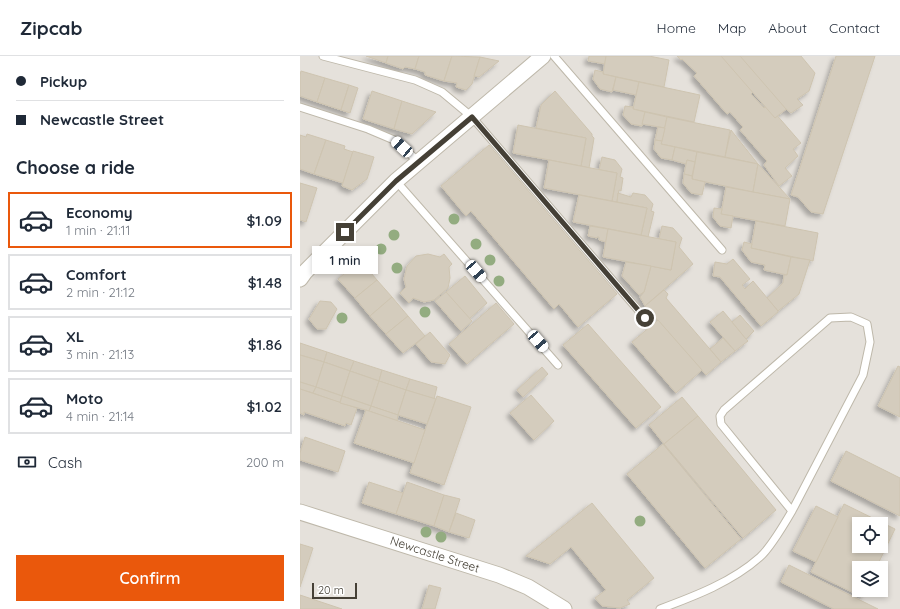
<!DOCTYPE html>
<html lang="en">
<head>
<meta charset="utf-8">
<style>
  :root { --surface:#fff; --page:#f2f2f3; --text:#1f2937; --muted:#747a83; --line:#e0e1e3; --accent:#ea580c }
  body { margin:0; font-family:Quicksand,sans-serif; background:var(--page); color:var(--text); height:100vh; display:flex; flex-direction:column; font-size:15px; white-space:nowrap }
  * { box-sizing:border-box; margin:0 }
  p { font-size:13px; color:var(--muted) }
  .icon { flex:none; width:22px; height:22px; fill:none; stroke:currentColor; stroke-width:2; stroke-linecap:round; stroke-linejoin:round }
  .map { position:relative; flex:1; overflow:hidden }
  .panel { display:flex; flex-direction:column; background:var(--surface); width:300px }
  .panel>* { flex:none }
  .top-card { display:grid; align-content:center; height:88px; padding:0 16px; background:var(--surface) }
  .controls { position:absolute; left:552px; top:461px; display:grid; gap:8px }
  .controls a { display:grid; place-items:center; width:36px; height:36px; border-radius:0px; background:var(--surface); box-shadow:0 2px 6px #0003; font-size:20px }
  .scale { position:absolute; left:12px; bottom:10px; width:45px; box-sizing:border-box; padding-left:4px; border:2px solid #454036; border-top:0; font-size:11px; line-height:14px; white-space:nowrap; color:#454036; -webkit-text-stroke:3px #fff; paint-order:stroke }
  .end { position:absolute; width:18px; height:18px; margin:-9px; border:5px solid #454036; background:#fff; box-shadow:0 0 0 2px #fff }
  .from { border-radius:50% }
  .bubble { position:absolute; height:28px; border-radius:0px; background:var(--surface); box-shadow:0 2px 6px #0003; font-size:13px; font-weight:600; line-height:28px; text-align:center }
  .car { position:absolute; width:12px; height:24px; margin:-12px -6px; border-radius:5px; box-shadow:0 0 3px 1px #0007; background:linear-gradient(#fff 24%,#345 0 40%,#fff 0 76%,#345 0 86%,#fff 0) }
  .top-card b { display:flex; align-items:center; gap:14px; height:38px; font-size:15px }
  .top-card b+b { border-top:1px solid var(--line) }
  .top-card i { width:10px; height:10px; background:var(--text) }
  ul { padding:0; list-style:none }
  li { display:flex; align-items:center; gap:12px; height:56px; margin:0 8px 6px; padding:0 8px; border:2px solid var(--line); border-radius:0px }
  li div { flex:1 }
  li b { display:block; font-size:15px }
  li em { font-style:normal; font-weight:600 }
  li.current { border-color:var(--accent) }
  li>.icon { width:36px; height:36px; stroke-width:1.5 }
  h2 { padding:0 16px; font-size:18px; line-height:48px }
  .pay { display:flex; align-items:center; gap:10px; height:44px; padding:0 16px; font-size:15px }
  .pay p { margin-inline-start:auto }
  .button { display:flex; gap:8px; margin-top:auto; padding:8px 16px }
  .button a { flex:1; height:46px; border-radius:0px; background:var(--accent); color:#fff; font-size:16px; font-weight:600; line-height:46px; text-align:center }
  header { display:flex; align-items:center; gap:24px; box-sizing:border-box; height:56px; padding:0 20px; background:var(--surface); border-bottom:1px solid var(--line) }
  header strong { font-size:19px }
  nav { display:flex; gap:22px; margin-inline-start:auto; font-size:14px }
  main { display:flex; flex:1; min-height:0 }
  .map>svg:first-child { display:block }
  .industrial { fill:#e5e1db; fill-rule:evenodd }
  .building { fill:#d4ccbd; stroke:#cec4b0; fill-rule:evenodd; filter:url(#shadow) }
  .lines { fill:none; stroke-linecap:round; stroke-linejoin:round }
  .service-casing { stroke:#beb8aa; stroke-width:9 }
  .minor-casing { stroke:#beb8aa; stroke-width:17 }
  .service { stroke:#fff; stroke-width:7 }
  .minor { stroke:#fff; stroke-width:15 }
  .tree { fill:#93ac80 }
  .route { stroke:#454036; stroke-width:5 }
  .labels { text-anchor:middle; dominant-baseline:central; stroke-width:3; stroke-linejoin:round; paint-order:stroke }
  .street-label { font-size:12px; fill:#454036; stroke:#fff }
</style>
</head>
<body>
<header>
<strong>Zipcab</strong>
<nav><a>Home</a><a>Map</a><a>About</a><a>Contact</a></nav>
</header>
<main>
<section class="panel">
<div class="top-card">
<b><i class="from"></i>Pickup</b>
<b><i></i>Newcastle Street</b>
</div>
<h2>Choose a ride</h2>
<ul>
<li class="current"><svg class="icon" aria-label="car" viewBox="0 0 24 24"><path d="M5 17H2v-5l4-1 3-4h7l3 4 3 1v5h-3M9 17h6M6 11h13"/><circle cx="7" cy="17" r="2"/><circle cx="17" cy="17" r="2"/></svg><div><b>Economy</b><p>1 min · 21:11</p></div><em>$1.09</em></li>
<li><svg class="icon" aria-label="car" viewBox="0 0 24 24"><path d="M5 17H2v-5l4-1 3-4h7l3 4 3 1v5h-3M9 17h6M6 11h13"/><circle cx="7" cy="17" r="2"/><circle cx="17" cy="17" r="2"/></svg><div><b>Comfort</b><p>2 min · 21:12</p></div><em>$1.48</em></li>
<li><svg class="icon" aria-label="car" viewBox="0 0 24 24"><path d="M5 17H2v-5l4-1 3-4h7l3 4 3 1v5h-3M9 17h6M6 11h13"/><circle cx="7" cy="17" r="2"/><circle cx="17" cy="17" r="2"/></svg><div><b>XL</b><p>3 min · 21:13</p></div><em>$1.86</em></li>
<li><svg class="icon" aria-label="car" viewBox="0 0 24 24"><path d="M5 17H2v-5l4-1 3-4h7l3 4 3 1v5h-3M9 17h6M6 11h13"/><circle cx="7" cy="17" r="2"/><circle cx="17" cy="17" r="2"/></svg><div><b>Moto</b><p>4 min · 21:14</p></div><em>$1.02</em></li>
</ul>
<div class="pay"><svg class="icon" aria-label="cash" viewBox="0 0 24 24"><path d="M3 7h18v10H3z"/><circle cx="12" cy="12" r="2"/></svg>Cash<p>200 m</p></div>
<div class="button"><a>Confirm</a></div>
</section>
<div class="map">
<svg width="600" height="553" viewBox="0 0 600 553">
  <defs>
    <filter id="shadow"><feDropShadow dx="-3.5" dy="3.5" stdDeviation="2" flood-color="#0004"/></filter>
  </defs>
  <rect width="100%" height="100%" fill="#f3f0e7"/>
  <path class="industrial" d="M 0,0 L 600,0 L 600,553 L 0,553 ZM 559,468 L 581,468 L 581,490 L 559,490 ZM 559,512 L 581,512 L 581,534 L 559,534 Z"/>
  <g class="building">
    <polygon points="66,0 88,0 86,7"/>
    <polygon points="88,0 119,0 115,13 105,11 103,13 86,7"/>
    <polygon points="119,0 152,0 144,25 125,19 125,16 115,13"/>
    <polygon points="152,0 180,1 172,28 166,34 156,31 157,27 144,25"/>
    <polygon points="289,0 306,0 305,8 288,5"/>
    <polygon points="306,0 349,0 369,4 364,31 303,18"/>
    <polygon points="377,0 424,0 454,35 451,38 464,52 468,49 501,87 493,93 498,100 485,112 492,120 479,130 464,109 467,105 440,74 443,71 430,56 427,58 394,20 397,17 382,3 381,4"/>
    <polygon points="421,0 444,0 489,51 475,62"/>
    <polygon points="440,0 501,0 515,17 509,35 497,43 503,49 491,57 486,53"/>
    <polygon points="536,0 575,0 523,158 511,156 498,141 491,139"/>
    <polygon points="180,1 199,5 179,21 174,20"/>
    <polygon points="295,14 303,16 303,18 316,21 312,36 300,33 293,23"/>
    <polygon points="1,15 25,22 17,46 0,40 0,19"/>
    <polygon points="316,21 339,26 336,39 313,34"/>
    <polygon points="25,22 49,29 41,54 17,46"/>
    <polygon points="339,26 400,39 394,66 333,53"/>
    <polygon points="49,29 58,32 50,57 41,54"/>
    <polygon points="72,35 102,45 94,73 63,63"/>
    <polygon points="255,35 292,78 292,80 294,82 289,112 281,110 286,82 236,72 241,49"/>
    <polygon points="102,45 136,56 112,78 94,73"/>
    <polygon points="325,50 333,51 333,53 345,56 342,70 331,68 323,59"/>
    <polygon points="345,56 367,61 365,72 342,68"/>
    <polygon points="367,61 430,74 425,101 361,88"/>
    <polygon points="218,69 286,82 281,110 213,97"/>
    <polygon points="358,71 365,72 362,85 355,84"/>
    <polygon points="431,74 458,108 425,101"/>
    <polygon points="7,78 26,84 14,118 0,113 0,79 6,81"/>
    <polygon points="26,84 45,90 44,93 53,96 43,127 14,118"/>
    <polygon points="355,84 362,85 361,88 375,91 372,104 361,102 354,93"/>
    <polygon points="189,89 317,238 278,271 259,248 254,253 171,155 166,160 141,130"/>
    <polygon points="375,91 397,96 395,106 387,104 386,108 372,104"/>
    <polygon points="53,95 74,101 67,123 52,134 42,130"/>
    <polygon points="397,96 458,108 453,136 392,123"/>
    <polygon points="302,101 315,104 322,113 320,121 323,122 321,135 319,134 317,146 312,145 317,117 299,114"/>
    <polygon points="249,104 317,117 312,145 244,132"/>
    <polygon points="387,104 395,106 392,120 384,118"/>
    <polygon points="458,108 490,143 453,136"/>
    <polygon points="384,118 392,120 392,123 405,126 402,139 391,137 383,127"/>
    <polygon points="0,127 17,132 6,166 0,164"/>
    <polygon points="426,131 490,143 485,170 421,158"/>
    <polygon points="318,137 331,141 333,137 345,139 353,148 351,155 354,156 348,181 341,179 347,152 317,146"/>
    <polygon points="279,139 347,152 341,179 273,166"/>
    <polygon points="414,152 422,153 421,158 433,160 431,172 420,170 413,161"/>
    <polygon points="456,165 518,177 513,205 451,192"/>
    <polygon points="290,170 308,173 306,186 299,184 299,181 297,181 297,182 288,180"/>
    <polygon points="362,170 373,172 382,182 379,191 393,208 345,250 340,241 344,236 351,210 371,214 376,186 359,183"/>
    <polygon points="308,173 376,186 371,214 303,201"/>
    <polygon points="444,186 452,188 451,192 491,201 487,219 464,214 465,209 451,206 442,194"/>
    <polygon points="128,198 140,201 144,198 152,208 149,211 150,222 148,232 134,244 124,246 113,242 109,247 100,237 106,231 104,223 107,210 116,200"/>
    <polygon points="491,201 510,204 499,238 478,255 467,242 483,227 484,219 487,219"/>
    <polygon points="433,203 450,223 442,229 445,233 453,225 478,255 478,256 461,270 420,221 413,220 415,206 427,208"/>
    <polygon points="60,204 77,224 55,242 38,223"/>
    <polygon points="326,206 351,210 344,236 339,239 322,220"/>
    <polygon points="165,220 187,247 169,263 146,236"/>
    <polygon points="77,224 92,241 70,260 55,242"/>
    <polygon points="364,234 368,238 366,242 421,306 406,319 345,250"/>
    <polygon points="146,236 172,265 161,275 135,245"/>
    <polygon points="92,241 108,260 86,278 70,260"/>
    <polygon points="20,245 31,246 37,253 26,273 17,273 9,263"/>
    <polygon points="196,247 214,268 167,308 149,288"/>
    <polygon points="423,255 448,285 435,295 410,266"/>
    <polygon points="440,259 454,275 446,283 432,266"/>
    <polygon points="108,260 125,280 103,297 86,278"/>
    <polygon points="358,264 402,314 376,337 332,286"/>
    <polygon points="288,268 361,351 336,372 263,289"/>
    <polygon points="130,276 150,299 145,308 131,306 116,288"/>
    <polygon points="423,282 435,295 421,306 410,293"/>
    <polygon points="0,287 27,296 24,306 0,299"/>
    <polygon points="27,296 54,305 50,315 24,306"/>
    <polygon points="0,299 24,306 16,331 0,326"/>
    <polygon points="54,305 82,314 79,325 50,315"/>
    <polygon points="24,306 50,315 42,340 16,331"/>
    <polygon points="598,310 600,311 600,361 578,350"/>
    <polygon points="242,311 248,318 223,341 217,334"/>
    <polygon points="82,314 110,323 106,334 79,325"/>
    <polygon points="50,315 79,325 71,350 42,340"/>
    <polygon points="110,323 137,331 134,343 106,334"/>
    <polygon points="79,325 106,334 98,359 71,350"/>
    <polygon points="0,326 16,331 13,337 0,333"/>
    <polygon points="16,331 42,340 40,347 13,337"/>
    <polygon points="0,333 57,352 51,369 46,367 45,370 4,356 4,359 0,357"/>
    <polygon points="106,334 136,343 127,368 98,359"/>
    <polygon points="231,339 254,365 234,384 210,357"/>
    <polygon points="42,340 71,350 69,355 40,347"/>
    <polygon points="137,340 171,351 144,429 110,417"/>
    <polygon points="382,341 398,360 364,388 349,369"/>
    <polygon points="71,350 98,359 97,365 69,355"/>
    <polygon points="66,354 125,374 114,407 54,387"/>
    <polygon points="398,360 476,454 443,482 364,388"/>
    <polygon points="5,381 45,395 38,416 0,404 0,397"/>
    <polygon points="363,388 441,483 405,512 327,418"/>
    <polygon points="546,395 600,422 600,460 531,425"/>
    <polygon points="69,426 103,437 96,458 62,447"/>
    <polygon points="107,426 144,439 134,470 96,458"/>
    <polygon points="144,439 160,443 149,476 134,470"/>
    <polygon points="292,447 354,522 327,544 330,548 320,552 302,550 295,542 306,534 271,491 250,508 226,500"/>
    <path d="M 544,448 L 595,473 L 576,512 L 559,512 L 559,534 L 566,534 L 562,541 L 511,516 ZM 559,468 L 581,468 L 581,490 L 559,490 Z"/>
    <polygon points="516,450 538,461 516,506 493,495"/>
    <polygon points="156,457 175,464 169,482 149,476"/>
    <polygon points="0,488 13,492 0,531"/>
    <polygon points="489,509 578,553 534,553 481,526"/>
    <polygon points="129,529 141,532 135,553 122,553"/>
    <polygon points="0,539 42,553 0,553"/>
  </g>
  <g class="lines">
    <g class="service-casing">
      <g id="service">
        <polyline points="23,0 115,24 142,36 172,61 345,262"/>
        <polyline points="254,0 422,194"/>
        <polyline points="0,51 68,73 94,84 119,106"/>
        <polyline points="96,125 258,309"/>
        <path d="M 360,553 C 395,540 432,526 460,501 C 470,492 485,467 492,455 L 563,319 L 570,286 L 567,268 L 551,261 L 530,262 L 424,354 L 420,360 L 421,368 L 492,455"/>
      </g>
    </g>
    <g class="minor-casing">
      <g id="minor">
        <polyline points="0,223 5,216 96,125 243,0"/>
        <polyline points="0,456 199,519 228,531 264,553"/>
      </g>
    </g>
    <use href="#service" class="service"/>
    <use href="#minor" class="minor"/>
  </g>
  <g class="tree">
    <circle cx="154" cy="163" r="5.5"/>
    <circle cx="94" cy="179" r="5.5"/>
    <circle cx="176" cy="188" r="5.5"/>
    <circle cx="81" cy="193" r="5.5"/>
    <circle cx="190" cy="204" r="5.5"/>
    <circle cx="97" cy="212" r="5.5"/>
    <circle cx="199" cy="225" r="5.5"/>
    <circle cx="125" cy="256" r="5.5"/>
    <circle cx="42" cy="262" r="5.5"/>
    <circle cx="340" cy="465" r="5.5"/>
    <circle cx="126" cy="476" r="5.5"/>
    <circle cx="141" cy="481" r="5.5"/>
  </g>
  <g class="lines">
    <polyline class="route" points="45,176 96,125 172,61 345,262"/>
  </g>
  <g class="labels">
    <g class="street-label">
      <text transform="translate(135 498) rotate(18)">Newcastle Street</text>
    </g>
  </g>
</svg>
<div class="controls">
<a><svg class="icon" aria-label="locate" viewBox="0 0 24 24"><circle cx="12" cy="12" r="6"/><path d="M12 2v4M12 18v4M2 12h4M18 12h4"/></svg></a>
<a><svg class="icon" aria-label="layers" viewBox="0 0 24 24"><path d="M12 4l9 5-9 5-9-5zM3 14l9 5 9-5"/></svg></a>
</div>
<div class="scale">20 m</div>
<i class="end from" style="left:345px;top:262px"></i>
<i class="end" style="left:45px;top:176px"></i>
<div class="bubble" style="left:12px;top:190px;width:66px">1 min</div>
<i class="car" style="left:102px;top:91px;rotate:312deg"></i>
<i class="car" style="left:176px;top:215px;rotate:139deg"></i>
<i class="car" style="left:238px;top:285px;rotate:139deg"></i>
</div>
</main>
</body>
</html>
